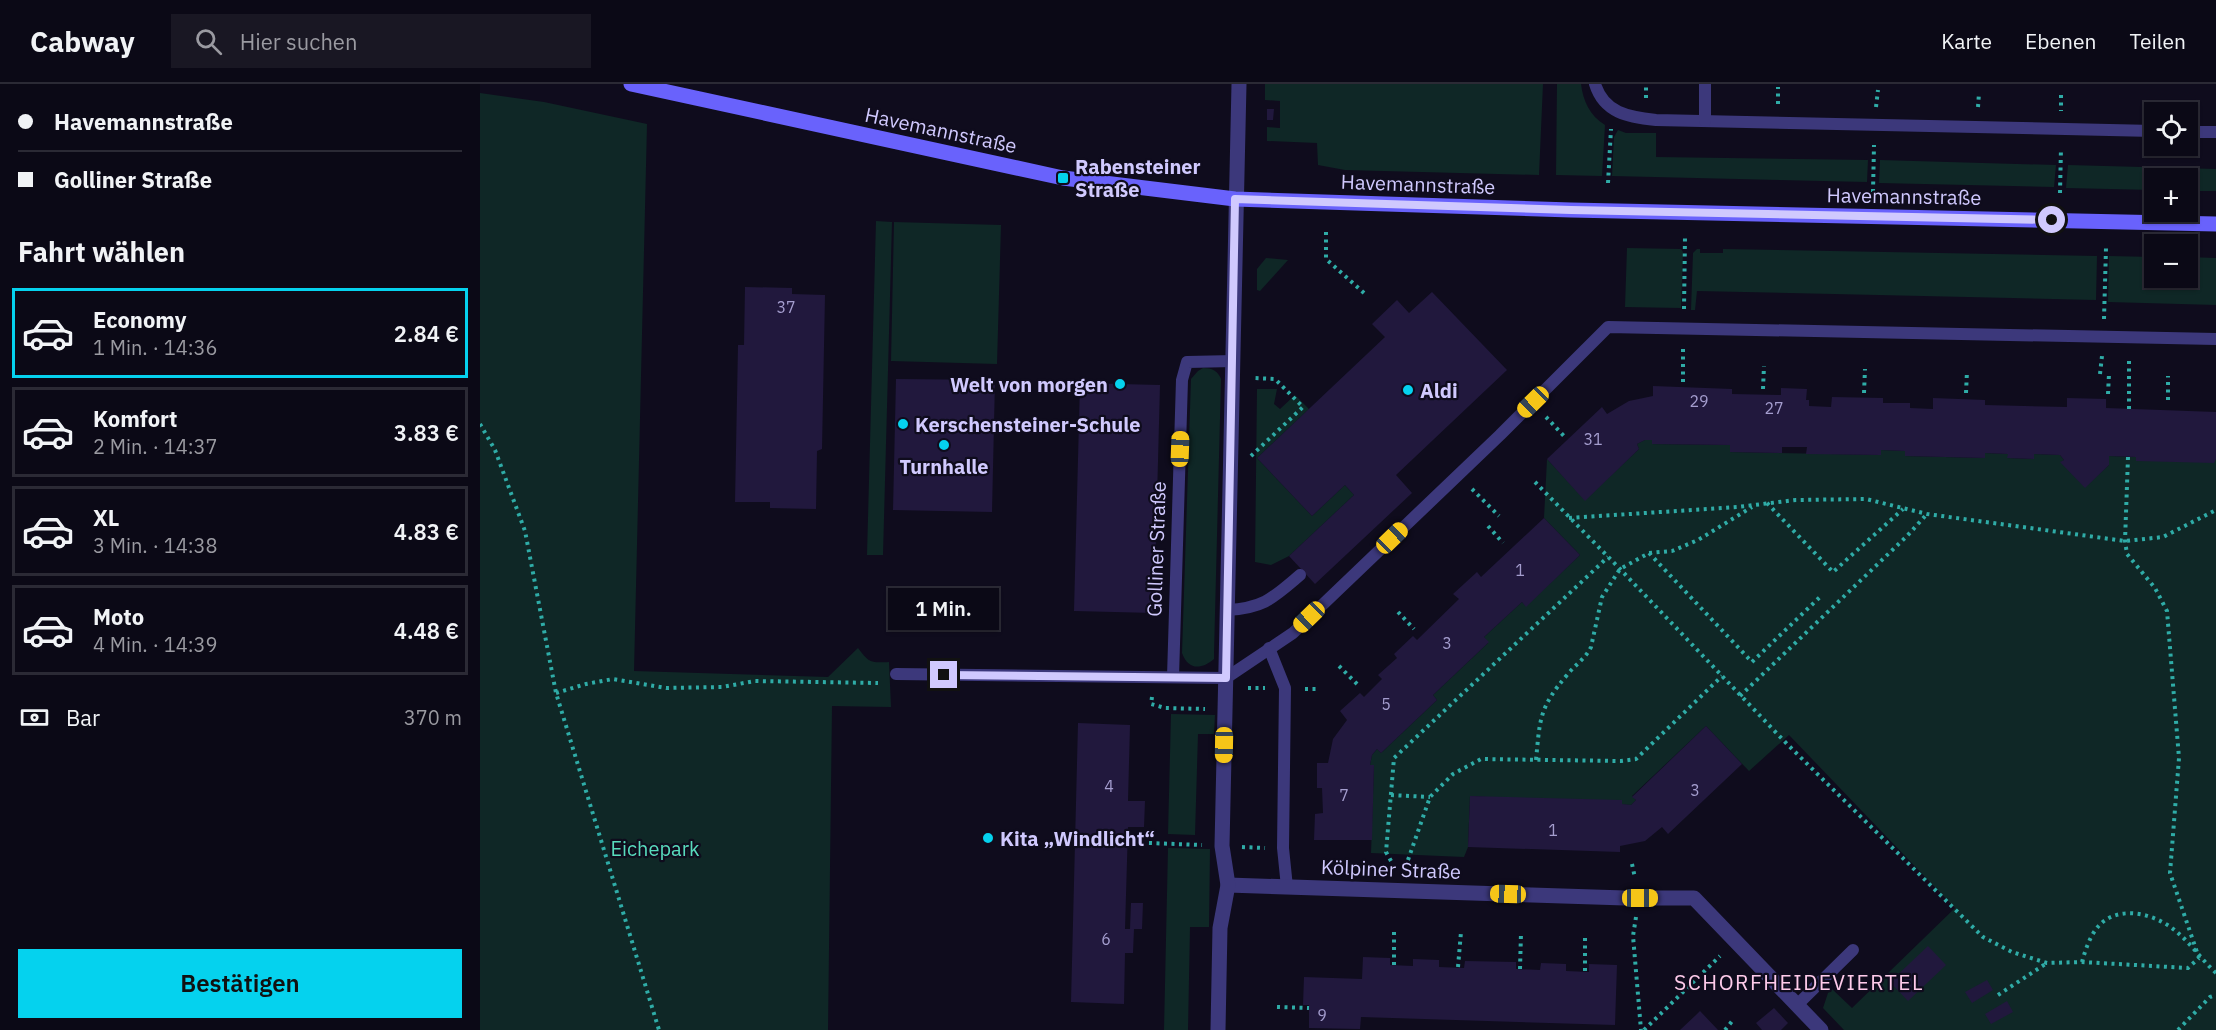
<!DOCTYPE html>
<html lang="de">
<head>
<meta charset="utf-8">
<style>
  :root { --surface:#0b0916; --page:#191723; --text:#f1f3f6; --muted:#9a9aa1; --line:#2b2a35; --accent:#05d2ee }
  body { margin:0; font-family:"IBM Plex Sans",sans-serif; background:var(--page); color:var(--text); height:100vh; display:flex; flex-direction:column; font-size:22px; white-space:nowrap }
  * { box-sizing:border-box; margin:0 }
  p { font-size:20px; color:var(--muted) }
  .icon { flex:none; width:33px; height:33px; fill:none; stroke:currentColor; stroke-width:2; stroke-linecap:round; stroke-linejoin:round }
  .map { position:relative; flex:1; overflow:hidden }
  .panel { display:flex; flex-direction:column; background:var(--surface); width:480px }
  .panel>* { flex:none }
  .guide { display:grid; align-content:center; height:132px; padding:0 18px; background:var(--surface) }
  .fabs { position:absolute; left:1664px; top:18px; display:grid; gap:12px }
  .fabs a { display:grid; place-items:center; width:54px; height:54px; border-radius:0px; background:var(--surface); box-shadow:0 2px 4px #0004,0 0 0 2px var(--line); font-size:30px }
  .end { position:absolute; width:27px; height:27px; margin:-14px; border:8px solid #d0c9fe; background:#111; box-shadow:0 0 0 3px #111 }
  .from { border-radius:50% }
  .bubble { position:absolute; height:42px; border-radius:0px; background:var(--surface); box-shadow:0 2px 4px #0004,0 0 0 2px var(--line); font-size:20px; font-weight:600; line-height:42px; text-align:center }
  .car { position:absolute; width:18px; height:36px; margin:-18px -9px; border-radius:8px; box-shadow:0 0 4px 2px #0007; background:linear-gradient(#f5c518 24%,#345 0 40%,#f5c518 0 76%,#345 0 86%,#f5c518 0) }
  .guide b { display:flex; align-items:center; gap:21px; height:57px; font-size:22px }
  .guide b+b { border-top:2px solid var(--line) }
  .guide i { width:15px; height:15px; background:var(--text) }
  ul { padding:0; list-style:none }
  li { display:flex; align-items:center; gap:18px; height:90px; margin:0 12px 9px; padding:0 6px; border:3px solid var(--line); border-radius:0px }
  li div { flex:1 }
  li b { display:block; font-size:22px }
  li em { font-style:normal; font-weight:600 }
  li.selected { border-color:var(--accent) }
  li>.icon { width:54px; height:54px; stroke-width:1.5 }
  h2 { padding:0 18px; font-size:27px; line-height:72px }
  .pay { display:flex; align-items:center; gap:15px; height:66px; padding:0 18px; font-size:22px }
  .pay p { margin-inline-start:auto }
  .primary-button { display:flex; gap:12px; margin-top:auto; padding:12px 18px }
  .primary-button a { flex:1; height:69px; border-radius:0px; background:var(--accent); color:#111; font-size:24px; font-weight:600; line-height:69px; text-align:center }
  header { display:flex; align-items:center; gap:36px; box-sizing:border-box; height:84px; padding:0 30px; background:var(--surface); border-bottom:2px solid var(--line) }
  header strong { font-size:28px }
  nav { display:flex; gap:33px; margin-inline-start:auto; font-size:21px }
  .search { width:420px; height:54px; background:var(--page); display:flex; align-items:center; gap:15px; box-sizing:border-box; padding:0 21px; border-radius:0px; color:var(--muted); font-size:22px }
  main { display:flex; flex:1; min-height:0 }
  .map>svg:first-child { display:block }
  .green { fill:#0f2726 }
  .building { fill:#21183d }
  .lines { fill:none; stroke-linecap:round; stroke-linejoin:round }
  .path { stroke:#2faca7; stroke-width:4; stroke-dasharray:3 4.5; stroke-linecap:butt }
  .lane { stroke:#3c387b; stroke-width:12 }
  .street { stroke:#3c387b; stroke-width:15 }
  .secondary { stroke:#6962fc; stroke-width:15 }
  .route { stroke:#d0c9fe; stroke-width:8 }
  .poi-dot { fill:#05d2ee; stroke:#0f0c1d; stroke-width:2 }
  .labels { text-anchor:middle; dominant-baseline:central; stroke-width:4.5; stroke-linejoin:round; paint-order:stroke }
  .number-label { font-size:16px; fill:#a49dce }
  .street-label { font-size:20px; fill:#d0c9fe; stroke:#0f0c1d }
  .poi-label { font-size:20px; font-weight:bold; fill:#d0c9fe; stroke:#0f0c1d; text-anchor:start }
  .park-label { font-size:20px; fill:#58dbbd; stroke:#0f0c1d }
  .neighbourhood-label { font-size:21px; letter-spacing:1.5px; fill:#fecbea; stroke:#0f0c1d }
</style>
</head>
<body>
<header>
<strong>Cabway</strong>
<div class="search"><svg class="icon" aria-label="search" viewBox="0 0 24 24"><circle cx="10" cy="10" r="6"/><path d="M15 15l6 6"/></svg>Hier suchen</div>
<nav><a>Karte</a><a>Ebenen</a><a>Teilen</a></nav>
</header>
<main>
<section class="panel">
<div class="guide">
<b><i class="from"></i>Havemannstraße</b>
<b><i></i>Golliner Straße</b>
</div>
<h2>Fahrt wählen</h2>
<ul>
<li class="selected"><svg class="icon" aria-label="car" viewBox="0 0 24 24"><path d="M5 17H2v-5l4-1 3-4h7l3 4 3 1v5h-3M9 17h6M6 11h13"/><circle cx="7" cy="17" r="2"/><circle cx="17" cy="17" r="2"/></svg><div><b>Economy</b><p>1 Min. · 14:36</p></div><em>2.84 €</em></li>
<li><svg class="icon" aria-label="car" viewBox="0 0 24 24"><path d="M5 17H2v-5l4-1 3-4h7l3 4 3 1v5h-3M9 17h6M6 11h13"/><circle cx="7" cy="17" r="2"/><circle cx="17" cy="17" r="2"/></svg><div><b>Komfort</b><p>2 Min. · 14:37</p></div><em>3.83 €</em></li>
<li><svg class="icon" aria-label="car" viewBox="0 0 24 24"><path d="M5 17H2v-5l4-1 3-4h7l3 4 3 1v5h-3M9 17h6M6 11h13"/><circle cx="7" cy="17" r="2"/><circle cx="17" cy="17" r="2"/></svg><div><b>XL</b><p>3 Min. · 14:38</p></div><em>4.83 €</em></li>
<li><svg class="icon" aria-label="car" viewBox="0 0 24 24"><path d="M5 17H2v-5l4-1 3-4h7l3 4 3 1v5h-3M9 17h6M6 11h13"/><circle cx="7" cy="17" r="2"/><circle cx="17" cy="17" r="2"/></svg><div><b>Moto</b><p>4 Min. · 14:39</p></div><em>4.48 €</em></li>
</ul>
<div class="pay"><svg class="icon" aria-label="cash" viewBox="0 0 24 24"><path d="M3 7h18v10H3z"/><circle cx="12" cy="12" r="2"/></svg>Bar<p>370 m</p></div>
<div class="primary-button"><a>Bestätigen</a></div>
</section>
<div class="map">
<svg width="1736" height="946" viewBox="0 0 1736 946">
  <rect width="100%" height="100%" fill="#0f0c1d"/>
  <g class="green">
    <polygon points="785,0 1063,0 1059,91 865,86 838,81 837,59 787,57 787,43 800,44 800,17 785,16"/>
    <path d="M 1077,0 L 1101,0 C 1103,17 1110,32 1125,41 L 1122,92 L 1076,91 Z"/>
    <path d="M 0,9 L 64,18 L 167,40 L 154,587 L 348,593 L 378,564 C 389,579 391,579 409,578 L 411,623 L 352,622 L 348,946 L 0,946 Z"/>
    <polygon points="1138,46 1146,49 1176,49 1176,73 1388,76 1387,98 1132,92 1134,53"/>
    <polygon points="1400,76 1576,81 1574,103 1399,99"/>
    <polygon points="1588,81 1736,85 1736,107 1707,107 1707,94 1674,94 1674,106 1586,104"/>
    <polygon points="396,137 412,138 403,471 387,471"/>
    <polygon points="414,138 521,141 517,280 411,277"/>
    <polygon points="1147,164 1201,165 1203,168 1201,224 1145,223"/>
    <polygon points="1217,165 1220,165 1220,169 1243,169 1243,165 1617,172 1616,216 1217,207 1215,226 1211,226 1213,169"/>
    <polygon points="1629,172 1674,173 1674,194 1707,194 1707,173 1736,174 1736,221 1628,218"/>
    <polygon points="786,174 808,176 780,207 777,206 777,185"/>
    <path d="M 723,284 C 732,284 738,287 741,295 L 734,569 L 734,575 C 721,586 708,586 702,569 L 711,295 L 718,287 Z"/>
    <polygon points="777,305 797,305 794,320 800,325 815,311 829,325 777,374 832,432 865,401 874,411 809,472 791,481 775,478"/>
    <polygon points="1165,356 1172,356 1173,360 1250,361 1250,368 1401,371 1401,366 1425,367 1425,372 1505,374 1505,369 1528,370 1528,374 1554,375 1554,370 1580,371 1584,376 1581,378 1605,403 1629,381 1629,372 1656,373 1656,377 1736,375 1736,946 1364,946 1343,924 1348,909 1352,905 1372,924 1475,824 1309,651 1269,687 1226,642 1152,712 1156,716 1151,721 990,712 988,763 984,773 891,769 894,682 890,681 892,671 897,665 901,669 957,616 953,611 1008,559 1004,553 1042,518 1046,522 1100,471 1064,434 1067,375 1105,416 1159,365 1157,360"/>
    <polygon points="691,630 735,631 734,650 718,650 715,751 688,750"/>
    <polygon points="688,764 730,765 729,843 710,843 708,946 684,946"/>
  </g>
  <g class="building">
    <polygon points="787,25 794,25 793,36 787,36"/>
    <polygon points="265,203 312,204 312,210 345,211 342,365 337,367 336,425 290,424 290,418 255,418 258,261 264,261"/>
    <polygon points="952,208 1027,286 916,391 932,409 835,500 809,472 874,411 865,401 832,432 777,374 905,253 892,240 917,216 929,229"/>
    <polygon points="416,295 515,296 512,428 413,426"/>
    <polygon points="600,299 680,301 674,529 594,527"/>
    <polygon points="1173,302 1252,305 1252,310 1301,311 1301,304 1327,305 1326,316 1329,316 1329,322 1351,323 1352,313 1403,314 1403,319 1430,319 1430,324 1453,325 1453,314 1505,316 1505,321 1587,323 1587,314 1626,315 1626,324 1736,328 1736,375 1734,379 1656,377 1656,373 1629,372 1629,381 1605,404 1580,378 1584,376 1580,371 1554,370 1554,375 1527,374 1528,370 1505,369 1505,374 1425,372 1425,367 1401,366 1401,371 1326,370 1327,363 1302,363 1302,369 1250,368 1250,361 1172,360 1172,356 1165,356 1157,360 1159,365 1105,417 1067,375 1122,323 1127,330 1149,317 1173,312"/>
    <polygon points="1064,434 1100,471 1046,523 1042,518 1004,553 1009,558 953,611 957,616 901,669 897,665 892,671 890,681 894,681 892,756 834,756 835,730 843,729 842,704 837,704 837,679 848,679 853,655 867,636 860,627 880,609 884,613 902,595 898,591 917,574 914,570 933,552 937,556 979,515 973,510 997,488 1001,493"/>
    <polygon points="598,639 650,641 648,717 665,717 664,743 648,743 645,845 650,845 651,819 663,819 662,845 654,845 653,869 645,869 644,920 591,918"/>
    <polygon points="1226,642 1262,680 1188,750 1182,743 1165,757 1140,762 1140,768 988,763 990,712 1142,716 1142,720 1151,721 1156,716 1152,713"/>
    <polygon points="1448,862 1466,881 1428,917 1410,898"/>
    <polygon points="883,873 910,874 910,881 933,882 933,875 959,876 959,883 984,884 985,877 1036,878 1036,885 1060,886 1061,879 1086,880 1086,887 1109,888 1109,880 1137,881 1135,941 881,933 880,945 829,944 829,921 823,921 824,893 882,895"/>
    <polygon points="1507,896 1513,906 1492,919 1485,908"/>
    <polygon points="1527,917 1533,928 1511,940 1505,930"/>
    <polygon points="1294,924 1308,939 1301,946 1282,946 1276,939"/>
    <polygon points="1220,927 1238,946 1200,946 1216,931"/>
  </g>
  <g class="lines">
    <g class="path">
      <polyline points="1581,11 1581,27"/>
      <polyline points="1166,14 1166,0"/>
      <polyline points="1298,20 1298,3"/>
      <polyline points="1396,23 1398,6"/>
      <polyline points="1498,23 1499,9"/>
      <polyline points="1678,27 1679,13"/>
      <polyline points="1128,99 1131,45"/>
      <polyline points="1393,108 1394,61"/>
      <polyline points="1580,109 1581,64"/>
      <polyline points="846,148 846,175 884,209"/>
      <polyline points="1204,225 1205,153"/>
      <polyline points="1624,235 1626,164"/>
      <polyline points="1620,290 1622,272"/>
      <polyline points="1203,298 1203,263"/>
      <polyline points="1283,305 1284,282"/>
      <polyline points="1384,309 1385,285"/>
      <polyline points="1486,309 1487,287"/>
      <polyline points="1628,310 1629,290"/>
      <polyline points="1688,316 1688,292"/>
      <polyline points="1649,325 1649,273"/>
      <polyline points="1066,333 1084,352"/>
      <polyline points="0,340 15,366 45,447 76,609 179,946"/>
      <polyline points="771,372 823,323 795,295 773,294"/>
      <polyline points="1648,373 1645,457 1647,470 1675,504 1687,527 1699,674 1690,789 1719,874"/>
      <polyline points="1055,398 1140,485 1307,660 1503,853 1532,868 1567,879 1602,878 1708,884 1719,874"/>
      <polyline points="992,405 1019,432"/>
      <polyline points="1287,419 1353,488 1423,425"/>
      <polyline points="1089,434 1257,423 1316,416 1386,415 1447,430 1645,457 1683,453 1736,426"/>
      <polyline points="1008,442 1023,459"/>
      <polyline points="1169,469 1272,578 1341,512"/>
      <polyline points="918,528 934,545"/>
      <polyline points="859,582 878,601"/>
      <polyline points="768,604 785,604"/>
      <polyline points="825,605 836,605"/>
      <polyline points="76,609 106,600 133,595 186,604 242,603 275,597 398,599"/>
      <polyline points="1260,612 1427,452 1447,430"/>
      <polyline points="672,613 671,620 685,624 725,625"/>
      <path d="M 1056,676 C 1060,635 1059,624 1087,591 C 1095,581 1106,574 1111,563 L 1122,513 L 1140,485 L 1169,469 L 1192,467 L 1218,456 L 1272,423"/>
      <polyline points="911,711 950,713"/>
      <polyline points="669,759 722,761"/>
      <polyline points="762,763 785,764"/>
      <polyline points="928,776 950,713 973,690 1001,675 1141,677 1156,675 1242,592"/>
      <polyline points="911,777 906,768 914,674 1128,473"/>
      <polyline points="1152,780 1155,794"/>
      <polyline points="1156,833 1153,852 1161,946"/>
      <path d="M 1602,878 C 1606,863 1613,843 1627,835 C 1649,822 1680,833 1697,848 C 1711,860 1722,876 1736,889"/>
      <polyline points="914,881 914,847"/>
      <polyline points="978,883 981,848"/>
      <polyline points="1040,885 1041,849"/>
      <polyline points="1105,887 1105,851"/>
      <polyline points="1518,911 1567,879"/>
      <polyline points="797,923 829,924"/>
      <polyline points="1164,946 1240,872"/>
      <polyline points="1245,946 1253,936"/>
      <polyline points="1698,946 1730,913 1736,911"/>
    </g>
    <g class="lane">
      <path d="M 1115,0 C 1124,29 1148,33 1176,36 L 1674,47"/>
      <polyline points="1225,37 1225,1"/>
      <polyline points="1707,48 1736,48"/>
      <path d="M 747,526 C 784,524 793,514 820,491"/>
      <polyline points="789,564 805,604 803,764 807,803"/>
      <polyline points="416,590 746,594 813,549 1020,351 1128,243 1736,255"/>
      <polyline points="693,593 702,296 707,278 754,277"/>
      <polyline points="1317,921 1373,866"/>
    </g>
    <g class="street">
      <polyline points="748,801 1145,814 1214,814 1341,946"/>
      <polyline points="738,946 740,844 748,801 742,762 759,0"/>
    </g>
    <polyline class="secondary" points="151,0 583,94 755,115 1091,126 1736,140"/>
  </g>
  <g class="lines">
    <polyline class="route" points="464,591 746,594 755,115 1091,126 1572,136"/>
  </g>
  <g class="poi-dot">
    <rect x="577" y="88" width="12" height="12" rx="3"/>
    <circle cx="640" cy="300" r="6"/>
    <circle cx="928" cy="306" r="6"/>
    <circle cx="423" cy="340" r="6"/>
    <circle cx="464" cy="361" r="6"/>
    <circle cx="508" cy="754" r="6"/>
  </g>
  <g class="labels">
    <g class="number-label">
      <text x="306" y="223">37</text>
      <text x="1219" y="317">29</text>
      <text x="1294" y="324">27</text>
      <text x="1113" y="355">31</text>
      <text x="1040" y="486">1</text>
      <text x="967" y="559">3</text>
      <text x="906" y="620">5</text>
      <text x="629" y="702">4</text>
      <text x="1215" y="706">3</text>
      <text x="864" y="711">7</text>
      <text x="1073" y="746">1</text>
      <text x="626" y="855">6</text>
      <text x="842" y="931">9</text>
    </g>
    <g class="street-label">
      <text transform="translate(461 46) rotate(12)">Havemannstraße</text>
      <text transform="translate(938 100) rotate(2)">Havemannstraße</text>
      <text transform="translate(1424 112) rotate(1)">Havemannstraße</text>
      <text transform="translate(676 465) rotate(-88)">Golliner Straße</text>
      <text transform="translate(911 785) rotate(2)">Kölpiner Straße</text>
    </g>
    <g class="poi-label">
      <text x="595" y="82">Rabensteiner<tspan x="595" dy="23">Straße</tspan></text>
      <text x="628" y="300" text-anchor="end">Welt von morgen</text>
      <text x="940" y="306">Aldi</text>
      <text x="435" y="340">Kerschensteiner-Schule</text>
      <text x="464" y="382" text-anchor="middle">Turnhalle</text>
      <text x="520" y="754">Kita „Windlicht“</text>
    </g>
    <g class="park-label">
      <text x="175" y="764">Eichepark</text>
    </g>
    <g class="neighbourhood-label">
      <text x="1319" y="898">SCHORFHEIDEVIERTEL</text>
    </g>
  </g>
</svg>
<div class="fabs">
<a><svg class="icon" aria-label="locate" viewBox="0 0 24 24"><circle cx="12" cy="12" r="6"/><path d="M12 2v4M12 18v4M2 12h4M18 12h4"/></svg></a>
<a>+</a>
<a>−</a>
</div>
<i class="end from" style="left:1572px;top:136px"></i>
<i class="end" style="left:464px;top:591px"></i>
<div class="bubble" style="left:408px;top:504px;width:111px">1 Min.</div>
<i class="car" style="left:1053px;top:318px;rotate:226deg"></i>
<i class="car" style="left:700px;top:365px;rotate:2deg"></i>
<i class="car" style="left:912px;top:454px;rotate:46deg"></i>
<i class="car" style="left:829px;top:533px;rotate:226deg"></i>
<i class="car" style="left:744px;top:661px;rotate:181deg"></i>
<i class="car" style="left:1028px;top:810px;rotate:272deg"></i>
<i class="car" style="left:1160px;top:814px;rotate:90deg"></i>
</div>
</main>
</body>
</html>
